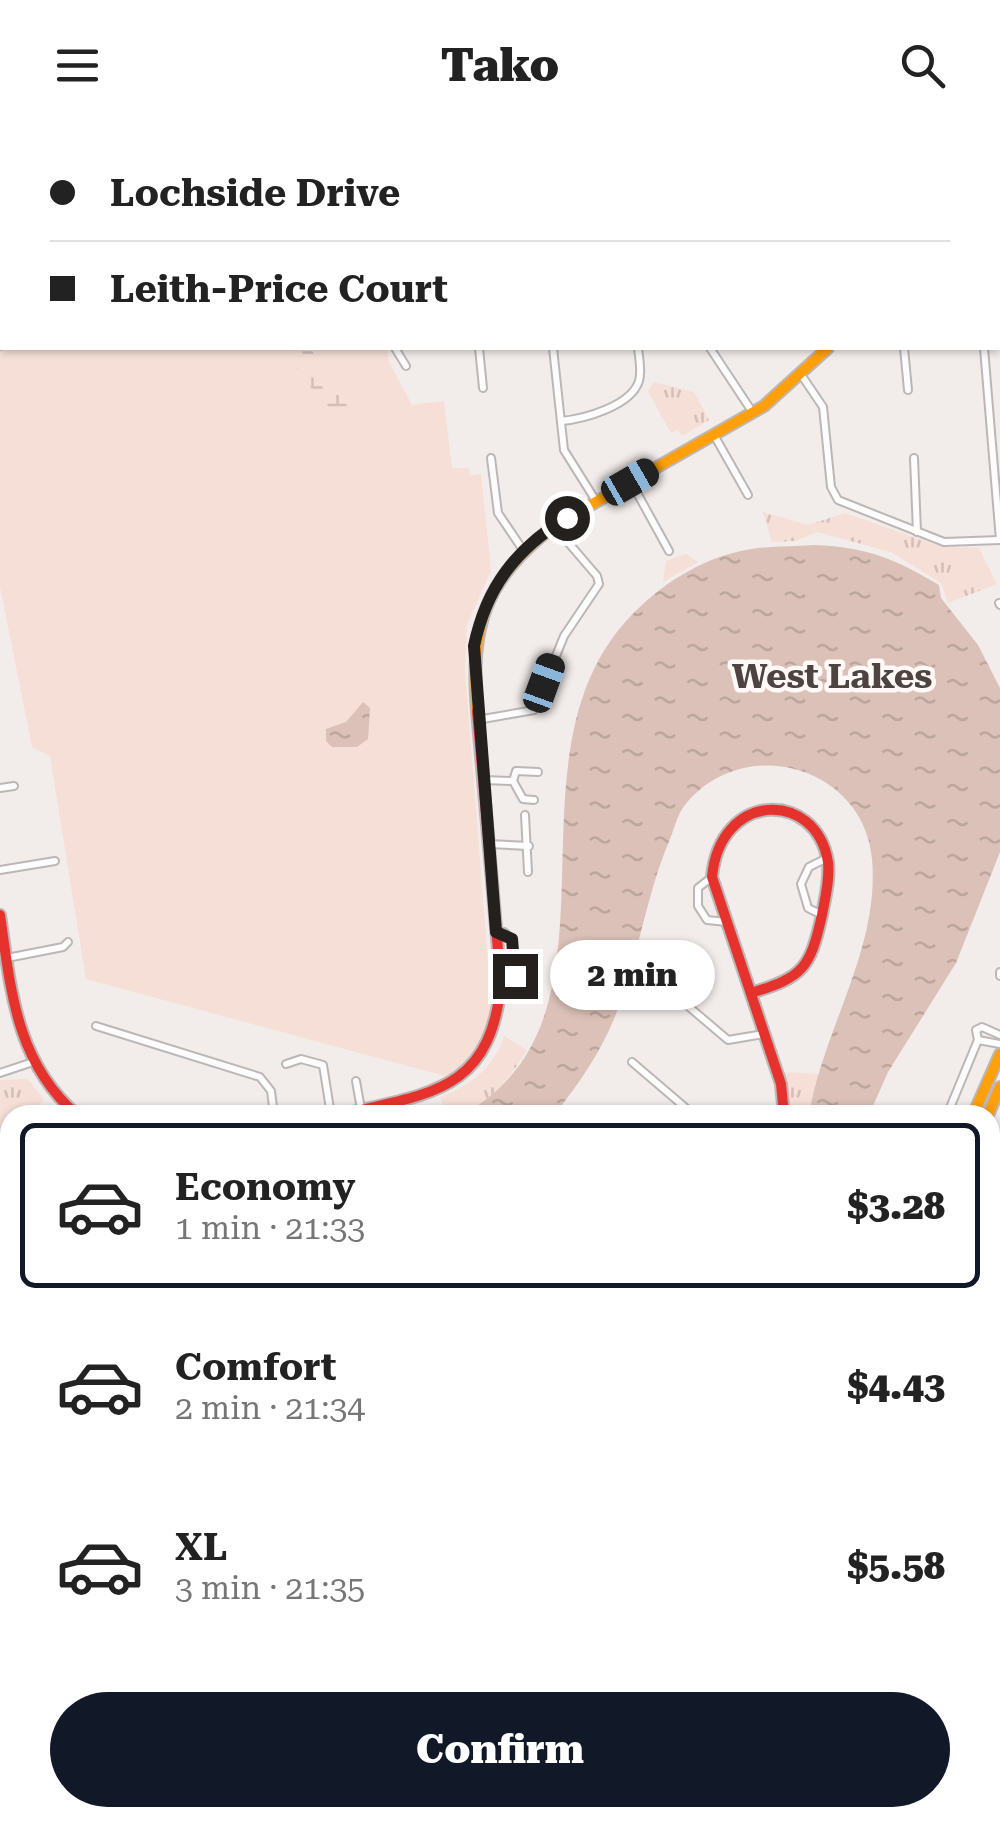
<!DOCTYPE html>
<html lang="en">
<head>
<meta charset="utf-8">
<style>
  :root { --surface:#fff; --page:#f2f2f2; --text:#222; --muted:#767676; --line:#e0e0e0; --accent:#111827 }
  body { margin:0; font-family:"Roboto Serif",serif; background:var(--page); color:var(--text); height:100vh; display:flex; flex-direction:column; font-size:38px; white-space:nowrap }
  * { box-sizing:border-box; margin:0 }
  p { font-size:32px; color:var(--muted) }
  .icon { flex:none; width:55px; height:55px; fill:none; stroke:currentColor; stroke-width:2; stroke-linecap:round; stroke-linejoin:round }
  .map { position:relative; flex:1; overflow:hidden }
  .panel { position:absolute; left:0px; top:975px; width:1000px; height:722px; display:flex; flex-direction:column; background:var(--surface); border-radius:30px 30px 0 0; box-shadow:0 2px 8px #0004 }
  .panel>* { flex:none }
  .top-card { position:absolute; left:0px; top:0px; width:1000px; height:220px; box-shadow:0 2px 8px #0004; display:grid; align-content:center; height:220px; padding:0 50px; background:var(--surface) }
  .end { position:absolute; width:45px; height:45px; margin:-22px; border:12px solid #24201e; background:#fff; box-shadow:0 0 0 5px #fff }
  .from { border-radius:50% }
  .bubble { position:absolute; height:70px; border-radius:35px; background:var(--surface); box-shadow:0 2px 8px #0004; font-size:32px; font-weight:800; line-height:70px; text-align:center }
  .car { position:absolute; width:30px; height:60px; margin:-30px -15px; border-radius:12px; box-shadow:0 0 8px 2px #0007; background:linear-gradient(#222 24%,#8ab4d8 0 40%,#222 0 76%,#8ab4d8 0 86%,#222 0) }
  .top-card b { display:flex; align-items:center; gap:35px; height:95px; font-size:38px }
  .top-card b+b { border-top:2px solid var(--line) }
  .top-card i { width:25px; height:25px; background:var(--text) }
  ul { padding:18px 0 0; list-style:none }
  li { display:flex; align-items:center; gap:30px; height:165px; margin:0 20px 15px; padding:0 30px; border:5px solid transparent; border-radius:15px }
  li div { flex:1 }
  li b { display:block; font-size:38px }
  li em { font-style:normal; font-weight:800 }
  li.selected { border-color:var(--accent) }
  li>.icon { width:90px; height:90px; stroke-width:1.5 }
  .button { display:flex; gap:20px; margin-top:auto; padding:20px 50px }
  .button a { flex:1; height:115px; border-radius:60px; background:var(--accent); color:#fff; font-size:40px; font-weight:800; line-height:115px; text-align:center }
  header { display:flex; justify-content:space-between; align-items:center; height:130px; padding:0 50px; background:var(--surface); font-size:45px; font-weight:800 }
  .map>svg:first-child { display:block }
  .grass { fill:#f5dfd7 }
  .wetland { fill:url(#wetland-marsh) }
  .park { fill:url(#park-tufts) }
  .water { fill:url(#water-ripples) }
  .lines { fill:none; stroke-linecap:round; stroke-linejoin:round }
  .street-casing { stroke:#bcb7b6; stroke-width:10 }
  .fast-casing { stroke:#bcb7b6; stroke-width:14 }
  .slow-casing { stroke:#bcb7b6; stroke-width:14 }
  .jam-casing { stroke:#bcb7b6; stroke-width:14 }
  .street { stroke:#fdfcfc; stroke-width:6 }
  .fast { stroke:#30b455; stroke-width:10 }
  .slow { stroke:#ff9f0a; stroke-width:10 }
  .jam { stroke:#e5322d; stroke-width:10 }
  .route { stroke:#24201e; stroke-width:12 }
  .labels { text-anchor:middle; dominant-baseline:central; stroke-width:9; stroke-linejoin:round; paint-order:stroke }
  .district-label { font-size:35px; font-weight:bold; fill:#4d4340; stroke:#fef9f7 }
</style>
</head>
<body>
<header><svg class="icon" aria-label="menu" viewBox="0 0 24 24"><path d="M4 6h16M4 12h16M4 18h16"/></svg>Tako<svg class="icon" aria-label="search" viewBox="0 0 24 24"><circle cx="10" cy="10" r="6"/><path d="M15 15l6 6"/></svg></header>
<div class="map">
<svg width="1000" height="1696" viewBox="0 0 1000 1696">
  <defs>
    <pattern id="wetland-marsh" width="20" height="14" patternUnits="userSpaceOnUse" patternTransform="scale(2.5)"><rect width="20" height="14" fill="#f5dfd7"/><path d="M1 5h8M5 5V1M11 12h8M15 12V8" fill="none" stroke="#d2bfb8"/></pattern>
    <pattern id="park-tufts" width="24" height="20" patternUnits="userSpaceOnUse" patternTransform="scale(2.5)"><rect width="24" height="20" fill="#f5dfd7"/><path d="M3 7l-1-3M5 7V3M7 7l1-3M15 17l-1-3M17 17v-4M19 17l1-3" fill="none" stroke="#d2bfb8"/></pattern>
    <pattern id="water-ripples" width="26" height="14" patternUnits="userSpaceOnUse" patternTransform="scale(2.5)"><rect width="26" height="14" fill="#dbc1b8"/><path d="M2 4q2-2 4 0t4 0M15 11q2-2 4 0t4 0" fill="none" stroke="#bca69e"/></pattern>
  </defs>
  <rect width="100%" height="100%" fill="#f2ecea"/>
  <path class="grass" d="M 15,218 L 387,218 L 389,232 L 412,275 L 444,271 L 452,338 L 469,338 L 470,346 L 481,344 L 491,441 L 467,494 L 465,541 L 493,895 C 479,917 471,937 445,946 L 86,849 L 50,626 L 32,617 L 0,457 L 0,221 Z"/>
  <path class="wetland" d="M 305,219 L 313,222 C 320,247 339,259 350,281 L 344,289 L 322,272 L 293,234 L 294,226 Z"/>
  <g class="park">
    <polygon points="654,252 694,262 709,290 682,306 678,299 671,303 648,261"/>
    <polygon points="763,382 808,395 845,383 942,417 979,418 997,454 948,473 941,453 891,422 817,402 795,411 772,412"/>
    <polygon points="686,424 698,432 663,452 666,431"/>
    <path d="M 504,906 L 527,920 C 510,948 483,985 447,985 L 440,967 C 470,956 495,937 504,906 Z"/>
    <polygon points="784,942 819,944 809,985 791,985"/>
    <polygon points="27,949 44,969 33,985 10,985 10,1018 5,1025 0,1023 0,950"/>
    <polygon points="1000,1679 1000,1696 942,1696 990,1688 990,1682"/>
  </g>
  <g class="water">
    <path d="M 815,415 C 867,417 895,429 939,455 L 941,468 L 978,515 L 1000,558 L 1000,722 L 956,833 L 888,942 L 869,985 L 809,985 C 823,899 880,819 872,729 C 864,636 743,602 685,675 C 677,685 675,697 670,709 C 645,767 638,832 614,889 C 599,925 578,955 554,985 L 462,985 C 645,884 486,616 642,475 C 668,451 699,432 733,423 C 761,415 788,417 815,415 Z"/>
    <polygon points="363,572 370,578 368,609 357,617 332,617 326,611 326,599 346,592"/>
    <polygon points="0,1023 10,1026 10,1091 0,1088"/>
    <polygon points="990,1245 1000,1253 1000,1411 990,1396"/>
    <polygon points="0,1427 10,1434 10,1529 0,1521"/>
    <polygon points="1000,1461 1000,1666 990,1669 990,1475"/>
    <polygon points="231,1688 903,1688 865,1696 253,1696"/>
  </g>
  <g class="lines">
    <g class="street-casing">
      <g id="street">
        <polyline points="172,0 176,2"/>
        <polyline points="427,0 431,2"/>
        <polyline points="581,0 582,2"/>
        <polyline points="732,0 732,2"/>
        <polyline points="902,0 903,2"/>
        <polyline points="156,2 158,0"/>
        <polyline points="335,2 337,0"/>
        <polyline points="486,2 487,0"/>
        <polyline points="657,2 678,0"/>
        <polyline points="998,4 1000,19"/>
        <polyline points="395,218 406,236"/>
        <polyline points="479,218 483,258"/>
        <polyline points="553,218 564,320 596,371"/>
        <polyline points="710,218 753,283"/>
        <polyline points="904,218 908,260"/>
        <polyline points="984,218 1000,410"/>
        <polyline points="802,246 823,277 831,357 838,370 944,412 1000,410"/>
        <path d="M 561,291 C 584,289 631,276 639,251 C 642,240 639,228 638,218"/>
        <polyline points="714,305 748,365"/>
        <polyline points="491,328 498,383 523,420"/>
        <polyline points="914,328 917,402"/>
        <polyline points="631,352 669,421"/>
        <polyline points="999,473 1000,475"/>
        <polyline points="477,590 534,580 564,506 599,454 597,446 554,396"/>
        <polyline points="483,650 513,651"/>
        <polyline points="513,651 516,641 538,642"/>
        <polyline points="513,651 523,669 534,670"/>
        <polyline points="0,658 14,656"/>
        <polyline points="525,685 528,742"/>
        <polyline points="489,714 529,716"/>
        <polyline points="0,740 55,731"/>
        <polyline points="712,747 698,758 698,776 707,790 727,792"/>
        <polyline points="822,785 808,778 801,754 809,737 827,728"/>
        <polyline points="497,803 504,802 512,809 515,846 501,854"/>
        <polyline points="7,828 63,817 68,812"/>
        <polyline points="1000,842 1000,846"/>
        <polyline points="662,854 728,910 764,904"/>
        <polyline points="96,896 260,947 271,961 274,985"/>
        <polyline points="978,910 1000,914"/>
        <polyline points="632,932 694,985"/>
        <polyline points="286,934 301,929 323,935 331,985"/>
        <polyline points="0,943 30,933"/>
        <polyline points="356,951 361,979"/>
        <polyline points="947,985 978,910 976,900 982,897 1000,905"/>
        <polyline points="0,1133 10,1135"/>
        <polyline points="0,1144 2,1134"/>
        <polyline points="0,1225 10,1223"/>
        <polyline points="0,1273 2,1291"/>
        <polyline points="0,1379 10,1378"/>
        <polyline points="0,1574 10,1582"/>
        <polyline points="0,1667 10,1655"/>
        <polyline points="141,1688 155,1696"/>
        <polyline points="77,1696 83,1688"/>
      </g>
    </g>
    <g class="fast-casing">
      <g id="fast">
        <polyline points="998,50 1000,49"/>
        <polyline points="998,63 1000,63"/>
        <polyline points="0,203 2,202"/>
        <polyline points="459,1696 460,1688"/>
      </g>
    </g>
    <g class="slow-casing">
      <g id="slow">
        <polyline points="0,214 2,213"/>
        <path d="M 477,581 C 470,496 484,450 554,396 L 764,276 L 828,218"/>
        <polyline points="973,985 1000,924"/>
        <polyline points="988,985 1000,957"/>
      </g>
    </g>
    <g class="jam-casing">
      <g id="jam">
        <path d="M 0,785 C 11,861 16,932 77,985"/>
        <path d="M 751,863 C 803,847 810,839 822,785 C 825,768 830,750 828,732 C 816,659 720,661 712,747 L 781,954 L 784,985"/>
        <path d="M 340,985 C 431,963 490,962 501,854 L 477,581"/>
        <polyline points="990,1152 1000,1168"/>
        <polyline points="0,1323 10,1321"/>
        <polyline points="472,1696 473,1688"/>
      </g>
    </g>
    <use href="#street" class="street"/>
    <use href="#fast" class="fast"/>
    <use href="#slow" class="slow"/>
    <use href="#jam" class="jam"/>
  </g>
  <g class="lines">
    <path class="route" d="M 515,846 L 512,809 L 496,802 L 474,516 C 486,458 516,418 567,388"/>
  </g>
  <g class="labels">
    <g class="district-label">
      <text x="832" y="546">West Lakes</text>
    </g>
  </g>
</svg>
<i class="end from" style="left:567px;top:388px"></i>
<i class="end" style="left:515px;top:846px"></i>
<div class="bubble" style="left:550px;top:810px;width:165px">2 min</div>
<i class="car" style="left:630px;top:352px;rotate:60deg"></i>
<i class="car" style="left:544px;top:553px;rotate:20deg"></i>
<div class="top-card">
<b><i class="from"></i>Lochside Drive</b>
<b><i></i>Leith-Price Court</b>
</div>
<section class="panel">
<ul>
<li class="selected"><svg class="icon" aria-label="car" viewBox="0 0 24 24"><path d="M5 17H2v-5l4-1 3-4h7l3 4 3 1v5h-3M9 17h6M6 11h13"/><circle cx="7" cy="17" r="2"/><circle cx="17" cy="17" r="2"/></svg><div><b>Economy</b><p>1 min · 21:33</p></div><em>$3.28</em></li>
<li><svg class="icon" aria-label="car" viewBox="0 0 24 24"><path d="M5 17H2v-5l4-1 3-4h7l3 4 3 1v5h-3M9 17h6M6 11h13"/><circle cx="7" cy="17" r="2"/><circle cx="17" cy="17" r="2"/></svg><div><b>Comfort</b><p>2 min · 21:34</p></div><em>$4.43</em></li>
<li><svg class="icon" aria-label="car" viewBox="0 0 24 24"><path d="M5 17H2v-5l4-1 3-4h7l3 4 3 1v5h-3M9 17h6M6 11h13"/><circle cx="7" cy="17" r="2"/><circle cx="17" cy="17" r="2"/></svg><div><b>XL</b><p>3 min · 21:35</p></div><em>$5.58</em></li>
</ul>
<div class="button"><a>Confirm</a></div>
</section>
</div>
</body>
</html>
